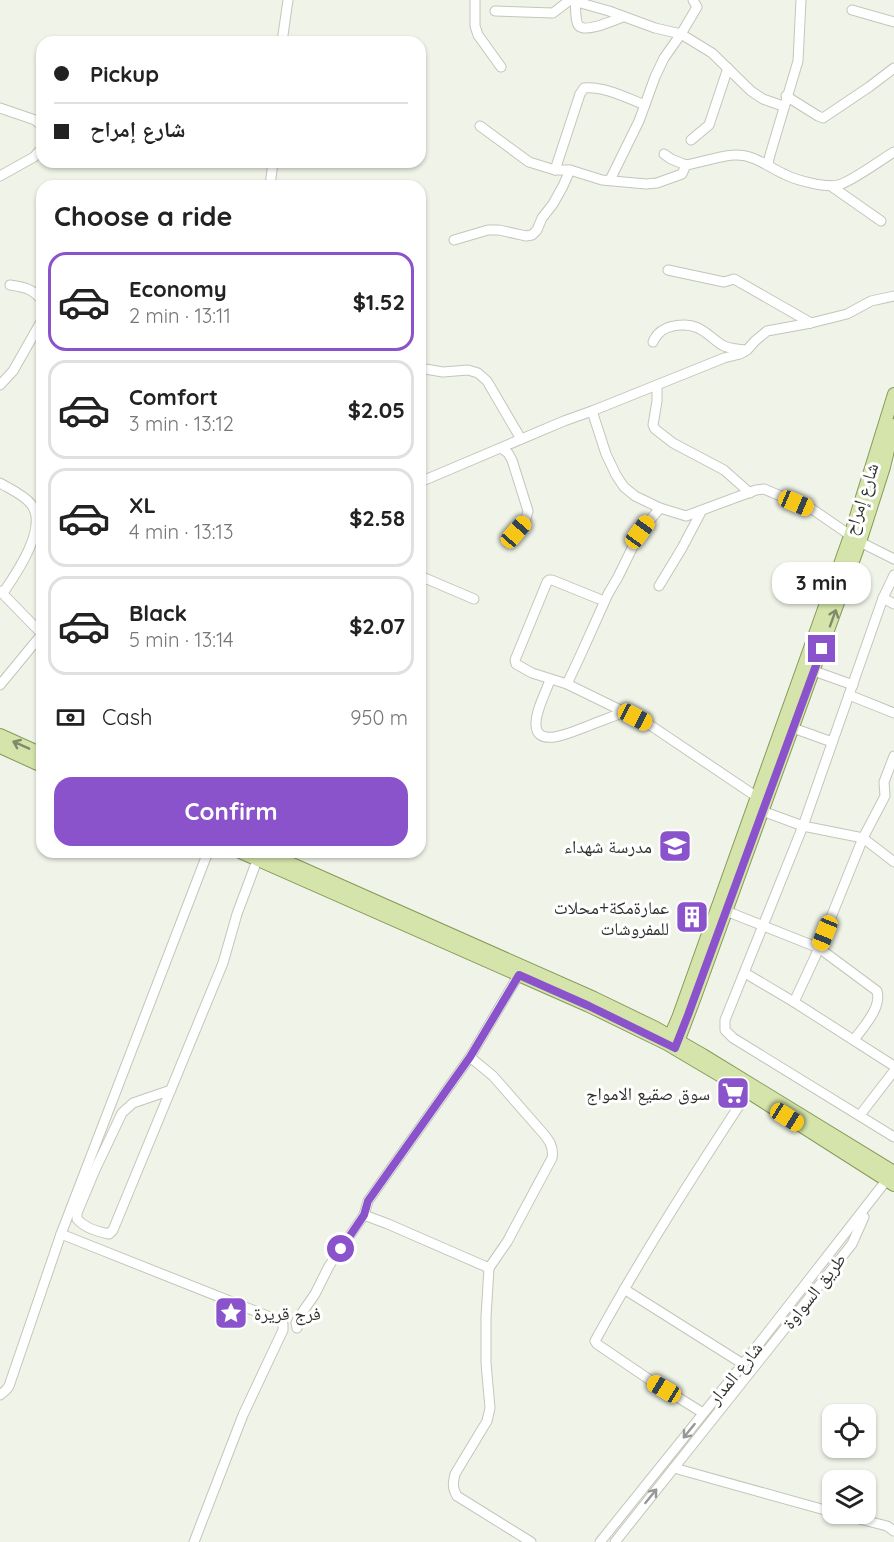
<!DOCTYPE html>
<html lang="en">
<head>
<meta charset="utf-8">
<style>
  :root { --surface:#fff; --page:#f2f2f2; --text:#222; --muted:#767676; --line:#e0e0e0; --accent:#8a53cb }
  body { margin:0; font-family:Quicksand,"Noto Naskh Arabic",sans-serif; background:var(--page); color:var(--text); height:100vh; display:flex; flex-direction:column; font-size:22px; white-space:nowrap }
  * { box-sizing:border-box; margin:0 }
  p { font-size:20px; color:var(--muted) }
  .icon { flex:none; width:33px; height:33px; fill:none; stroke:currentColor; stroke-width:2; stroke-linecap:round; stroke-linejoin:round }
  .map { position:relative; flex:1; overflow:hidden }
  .drawer { position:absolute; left:36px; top:180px; width:390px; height:678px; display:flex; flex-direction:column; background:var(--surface); border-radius:18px; box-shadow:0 2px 4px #0004 }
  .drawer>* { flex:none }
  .top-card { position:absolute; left:36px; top:36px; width:390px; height:132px; border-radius:18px; box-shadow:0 2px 4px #0004; display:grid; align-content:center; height:132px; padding:0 18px; background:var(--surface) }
  .tools { position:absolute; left:822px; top:1404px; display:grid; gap:12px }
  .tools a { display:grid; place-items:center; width:54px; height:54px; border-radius:12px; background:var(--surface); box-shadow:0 2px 4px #0004; font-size:30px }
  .end { position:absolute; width:27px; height:27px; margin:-14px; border:8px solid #8a53cb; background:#fff; box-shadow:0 0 0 3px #fff }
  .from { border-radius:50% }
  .bubble { position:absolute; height:42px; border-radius:18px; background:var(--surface); box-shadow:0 2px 4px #0004; font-size:20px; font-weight:700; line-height:42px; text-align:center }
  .car { position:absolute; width:18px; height:36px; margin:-18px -9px; border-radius:8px; box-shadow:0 0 4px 2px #0007; background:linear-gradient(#f5c518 24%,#345 0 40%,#f5c518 0 76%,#345 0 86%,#f5c518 0) }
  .top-card b { display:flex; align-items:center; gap:21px; height:57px; font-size:22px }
  .top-card b+b { border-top:2px solid var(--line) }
  .top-card i { width:15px; height:15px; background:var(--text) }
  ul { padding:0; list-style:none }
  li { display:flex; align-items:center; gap:18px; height:99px; margin:0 12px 9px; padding:0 6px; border:3px solid var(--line); border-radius:18px }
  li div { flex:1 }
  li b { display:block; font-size:22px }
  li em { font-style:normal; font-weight:700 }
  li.on { border-color:var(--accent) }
  li>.icon { width:54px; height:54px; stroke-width:1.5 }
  h2 { padding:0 18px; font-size:27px; line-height:72px }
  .pay { display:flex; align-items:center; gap:15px; height:66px; padding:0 18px; font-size:22px }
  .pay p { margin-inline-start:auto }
  .primary-button { display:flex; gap:12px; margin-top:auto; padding:12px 18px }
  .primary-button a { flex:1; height:69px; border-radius:18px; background:var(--accent); color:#fff; font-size:24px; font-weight:700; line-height:69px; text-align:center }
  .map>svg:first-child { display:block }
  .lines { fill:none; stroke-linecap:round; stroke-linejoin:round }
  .minor-casing { stroke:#c2c6ba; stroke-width:11 }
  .major-casing { stroke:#889a5a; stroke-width:14 }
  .minor { stroke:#fff; stroke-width:9 }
  .major { stroke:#d4e4ab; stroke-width:12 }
  .oneway { stroke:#828a6c }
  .oneway2 { stroke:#979896 }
  .route { stroke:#8a53cb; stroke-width:8 }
  .labels { text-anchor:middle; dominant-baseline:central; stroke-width:6; stroke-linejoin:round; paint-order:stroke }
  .street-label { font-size:18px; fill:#2f312c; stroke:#fff }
  .poi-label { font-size:18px; fill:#2f312c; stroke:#fff; text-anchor:end }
</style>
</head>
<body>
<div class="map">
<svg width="894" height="1542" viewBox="0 0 894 1542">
  <rect width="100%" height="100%" fill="#f0f4e8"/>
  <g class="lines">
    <g class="minor-casing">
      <g id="minor">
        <polyline points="475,0 475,26 478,35 501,67"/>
        <polyline points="570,0 609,11 655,28 681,34 712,53 751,91 763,99 783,106"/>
        <path d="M 575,1 C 576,8 575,22 579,26 C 587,33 614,20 623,17"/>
        <polyline points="852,10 894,22"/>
        <polyline points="495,11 553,13 570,0"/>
        <polyline points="282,42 288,0"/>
        <polyline points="786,96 818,116 823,118 869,87 894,68"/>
        <polyline points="0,108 35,120 42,126"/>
        <path d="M 480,126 L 529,162 L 555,170 L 570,170 L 602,180 L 646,184 L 657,183 L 682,174 L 686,165 C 699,163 725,154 737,155 C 755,155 768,167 784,174 C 795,180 825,188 838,185 C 850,183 882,159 894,152"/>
        <polyline points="691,140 709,125 728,68"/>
        <polyline points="664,154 671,159 686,165"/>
        <polyline points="770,166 768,163 770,155 798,61 801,0"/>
        <path d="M 555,170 L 580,94 L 584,88 C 604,86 627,98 645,105"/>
        <polyline points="0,176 34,157 42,148"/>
        <polyline points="610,180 639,121 655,77 664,58 681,34 697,7 693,0"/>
        <polyline points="270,186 273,162"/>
        <polyline points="831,186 881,221"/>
        <polyline points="454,240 488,230 499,230 526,236 532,235 537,230 542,218 553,204 563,186 570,170"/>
        <polyline points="668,270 724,282 734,279 811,323"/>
        <path d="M 10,285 C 24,287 34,289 42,301"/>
        <path d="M 653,342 C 653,341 657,335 658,334 C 667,324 687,323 698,328 C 707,332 714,340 722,345 C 729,349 737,349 745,350"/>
        <polyline points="425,369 443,372 468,370 478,373 487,381 521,439"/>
        <polyline points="0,385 13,371 42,320"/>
        <polyline points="657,385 657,401 653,425 655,429 673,443 724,470 750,493"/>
        <polyline points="592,411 606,454 616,475 624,487 635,496 660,508 686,516 756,490 764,489 812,509 860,542 894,559"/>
        <polyline points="501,448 508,453 512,460 528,511 525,522 508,542"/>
        <polyline points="420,482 564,421 592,411 724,358 740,354 747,350 755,341 767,331 811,323 847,314 871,301 894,296"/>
        <path d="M 0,483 C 10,489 24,495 31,504 C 49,527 16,574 3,593"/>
        <polyline points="894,575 883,598 803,826 725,1020 725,1030 733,1038 894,1137"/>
        <polyline points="420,576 474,599"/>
        <polyline points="659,586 682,548 701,512"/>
        <polyline points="0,591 42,634"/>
        <polyline points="883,598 894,604"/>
        <polyline points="604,601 552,580 549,580 547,582 515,660 516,664 532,673 567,684 647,723 757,797"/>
        <polyline points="814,671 853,685"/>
        <path d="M 550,680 C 546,692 535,712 536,725 C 537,750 576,730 588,726 C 600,721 612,717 624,712"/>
        <polyline points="567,684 581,654 608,594 618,577 640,532 660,508"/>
        <polyline points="0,685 42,634"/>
        <polyline points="849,695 894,713"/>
        <polyline points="793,728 832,742"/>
        <polyline points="762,811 803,826 863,838 894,862"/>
        <path d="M 726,911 L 819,948 L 877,991 C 882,1008 863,1027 854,1040"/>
        <polyline points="745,973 794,1002 894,1066"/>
        <polyline points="794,1002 815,957 863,838 885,796 884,782 894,756"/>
        <path d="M 470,1057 L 493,1076 L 542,1132 C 549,1140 554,1147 552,1158 L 507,1242 L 489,1268"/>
        <path d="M 171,1090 L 133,1103 L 122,1113 L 95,1170 L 77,1213 L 77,1219 C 84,1227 98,1232 109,1234 L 113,1230 L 223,963 L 237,914 L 259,855"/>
        <polyline points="860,1115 894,1071"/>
        <path d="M 364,1215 L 388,1224 L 489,1268 L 486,1317 L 486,1363 L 490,1408 L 487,1421 L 455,1474 C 453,1483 452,1488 457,1496 L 531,1542"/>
        <polyline points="61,1234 280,1321 283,1324 283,1330 243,1415 194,1542"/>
        <polyline points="624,1289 743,1364"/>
        <polyline points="297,1328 296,1323 299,1317 315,1294 329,1266 364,1215 368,1201 470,1057 521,971"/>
        <polyline points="0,1395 6,1390 9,1386 61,1234 208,852"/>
        <path d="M 703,1413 L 650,1380 L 597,1344 L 595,1341 C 642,1255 695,1173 748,1092"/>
        <polyline points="674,1468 832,1512"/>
        <polyline points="840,1514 887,1526 894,1531"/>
        <polyline points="600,1542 743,1364 889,1177"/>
        <polyline points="615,1542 852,1244 864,1217"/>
      </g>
    </g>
    <g class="major-casing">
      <g id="major">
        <polyline points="0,735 42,754"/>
        <polyline points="0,747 42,766"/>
        <polyline points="240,852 589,1006 667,1044 748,1092 894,1185"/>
        <polyline points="265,852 594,998 656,1028 703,1055 894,1172"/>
        <polyline points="668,1041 678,1018 850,536 894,394"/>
        <polyline points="676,1047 695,997 860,542 884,467 894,425"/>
      </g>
    </g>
    <use href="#minor" class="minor"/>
    <use href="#major" class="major"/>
  </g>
  <defs><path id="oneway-shaft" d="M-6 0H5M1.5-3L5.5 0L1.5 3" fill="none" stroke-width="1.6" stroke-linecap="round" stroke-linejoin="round" transform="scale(1.5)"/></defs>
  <g class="oneway">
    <use href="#oneway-shaft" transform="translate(833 618) rotate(-70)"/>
    <use href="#oneway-shaft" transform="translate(21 745) rotate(-156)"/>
  </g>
  <g class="oneway2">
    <use href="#oneway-shaft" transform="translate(689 1431) rotate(129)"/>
    <use href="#oneway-shaft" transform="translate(651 1496) rotate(-51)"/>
  </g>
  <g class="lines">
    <polyline class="route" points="341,1249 364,1215 368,1201 470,1057 519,975 589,1006 675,1048 688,1015 822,649"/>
  </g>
  <defs>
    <g id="school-square" transform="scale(1.725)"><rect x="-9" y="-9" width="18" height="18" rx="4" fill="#8a53cb" stroke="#fff"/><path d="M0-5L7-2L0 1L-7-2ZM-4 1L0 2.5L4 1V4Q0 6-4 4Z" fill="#fff"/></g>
    <g id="building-square" transform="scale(1.725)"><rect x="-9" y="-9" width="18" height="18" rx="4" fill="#8a53cb" stroke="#fff"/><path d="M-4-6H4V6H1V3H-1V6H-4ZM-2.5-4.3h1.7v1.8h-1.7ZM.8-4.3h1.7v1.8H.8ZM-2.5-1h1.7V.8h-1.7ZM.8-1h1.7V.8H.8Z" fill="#fff"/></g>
    <g id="supermarket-square" transform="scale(1.725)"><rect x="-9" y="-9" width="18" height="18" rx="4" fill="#8a53cb" stroke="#fff"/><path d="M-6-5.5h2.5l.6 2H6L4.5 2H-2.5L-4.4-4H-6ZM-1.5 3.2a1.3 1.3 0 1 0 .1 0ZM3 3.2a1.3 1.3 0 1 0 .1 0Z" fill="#fff"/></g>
    <g id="sight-square" transform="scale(1.725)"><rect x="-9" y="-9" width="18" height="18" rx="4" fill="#8a53cb" stroke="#fff"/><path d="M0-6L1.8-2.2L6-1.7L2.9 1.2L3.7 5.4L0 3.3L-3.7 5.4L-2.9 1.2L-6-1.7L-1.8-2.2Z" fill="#fff"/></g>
  </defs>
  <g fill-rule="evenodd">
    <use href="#school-square" x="675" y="846"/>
    <use href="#building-square" x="692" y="917"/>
    <use href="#supermarket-square" x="733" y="1093"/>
    <use href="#sight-square" x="231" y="1313"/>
  </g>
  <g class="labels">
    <g class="street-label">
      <text transform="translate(861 499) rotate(-72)">شارع إمراح</text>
      <text transform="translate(814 1291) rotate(-52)">طريق السواوة</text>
      <text transform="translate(735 1373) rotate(-51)">شارع المدار</text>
    </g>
    <g class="poi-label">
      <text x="652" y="846">مدرسة شهداء</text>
      <text x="669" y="907">عمارةمكة+محلات<tspan x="669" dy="21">للمفروشات</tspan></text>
      <text x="710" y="1093">سوق صقيع الامواج</text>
      <text x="254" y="1313" text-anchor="start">فرج قريرة</text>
    </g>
  </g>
</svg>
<div class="tools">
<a><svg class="icon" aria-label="locate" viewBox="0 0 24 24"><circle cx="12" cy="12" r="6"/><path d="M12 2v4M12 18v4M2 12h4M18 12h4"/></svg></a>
<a><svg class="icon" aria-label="layers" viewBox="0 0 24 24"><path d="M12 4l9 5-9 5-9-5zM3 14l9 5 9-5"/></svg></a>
</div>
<i class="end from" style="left:341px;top:1249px"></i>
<i class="end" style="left:822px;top:649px"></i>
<div class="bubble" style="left:772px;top:562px;width:99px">3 min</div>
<i class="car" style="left:796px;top:503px;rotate:113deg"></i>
<i class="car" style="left:516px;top:532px;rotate:41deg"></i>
<i class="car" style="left:640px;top:532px;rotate:36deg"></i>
<i class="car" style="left:635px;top:717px;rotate:118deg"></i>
<i class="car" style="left:825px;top:933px;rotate:202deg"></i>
<i class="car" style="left:787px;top:1117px;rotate:122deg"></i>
<i class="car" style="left:664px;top:1389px;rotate:301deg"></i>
<div class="top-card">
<b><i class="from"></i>Pickup</b>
<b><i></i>شارع إمراح</b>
</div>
<section class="drawer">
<h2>Choose a ride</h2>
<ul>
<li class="on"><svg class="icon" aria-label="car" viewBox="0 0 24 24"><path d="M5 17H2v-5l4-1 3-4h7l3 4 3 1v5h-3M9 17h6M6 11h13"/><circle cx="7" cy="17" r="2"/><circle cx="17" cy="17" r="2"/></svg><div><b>Economy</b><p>2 min · 13:11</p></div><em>$1.52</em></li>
<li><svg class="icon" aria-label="car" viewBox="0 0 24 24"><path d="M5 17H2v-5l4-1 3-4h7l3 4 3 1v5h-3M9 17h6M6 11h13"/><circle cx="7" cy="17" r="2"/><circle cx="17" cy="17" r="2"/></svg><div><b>Comfort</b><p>3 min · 13:12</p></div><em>$2.05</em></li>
<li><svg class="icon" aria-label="car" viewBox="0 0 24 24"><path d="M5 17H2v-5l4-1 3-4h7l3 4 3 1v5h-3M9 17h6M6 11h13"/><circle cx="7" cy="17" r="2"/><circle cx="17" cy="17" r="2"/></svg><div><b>XL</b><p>4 min · 13:13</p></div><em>$2.58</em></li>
<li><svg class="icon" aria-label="car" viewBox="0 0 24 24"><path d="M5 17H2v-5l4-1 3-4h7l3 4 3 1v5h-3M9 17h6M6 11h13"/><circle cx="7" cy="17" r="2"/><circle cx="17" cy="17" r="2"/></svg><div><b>Black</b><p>5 min · 13:14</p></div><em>$2.07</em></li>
</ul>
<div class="pay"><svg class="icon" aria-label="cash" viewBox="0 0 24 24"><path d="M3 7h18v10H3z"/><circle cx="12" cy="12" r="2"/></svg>Cash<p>950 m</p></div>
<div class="primary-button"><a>Confirm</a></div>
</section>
</div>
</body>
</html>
